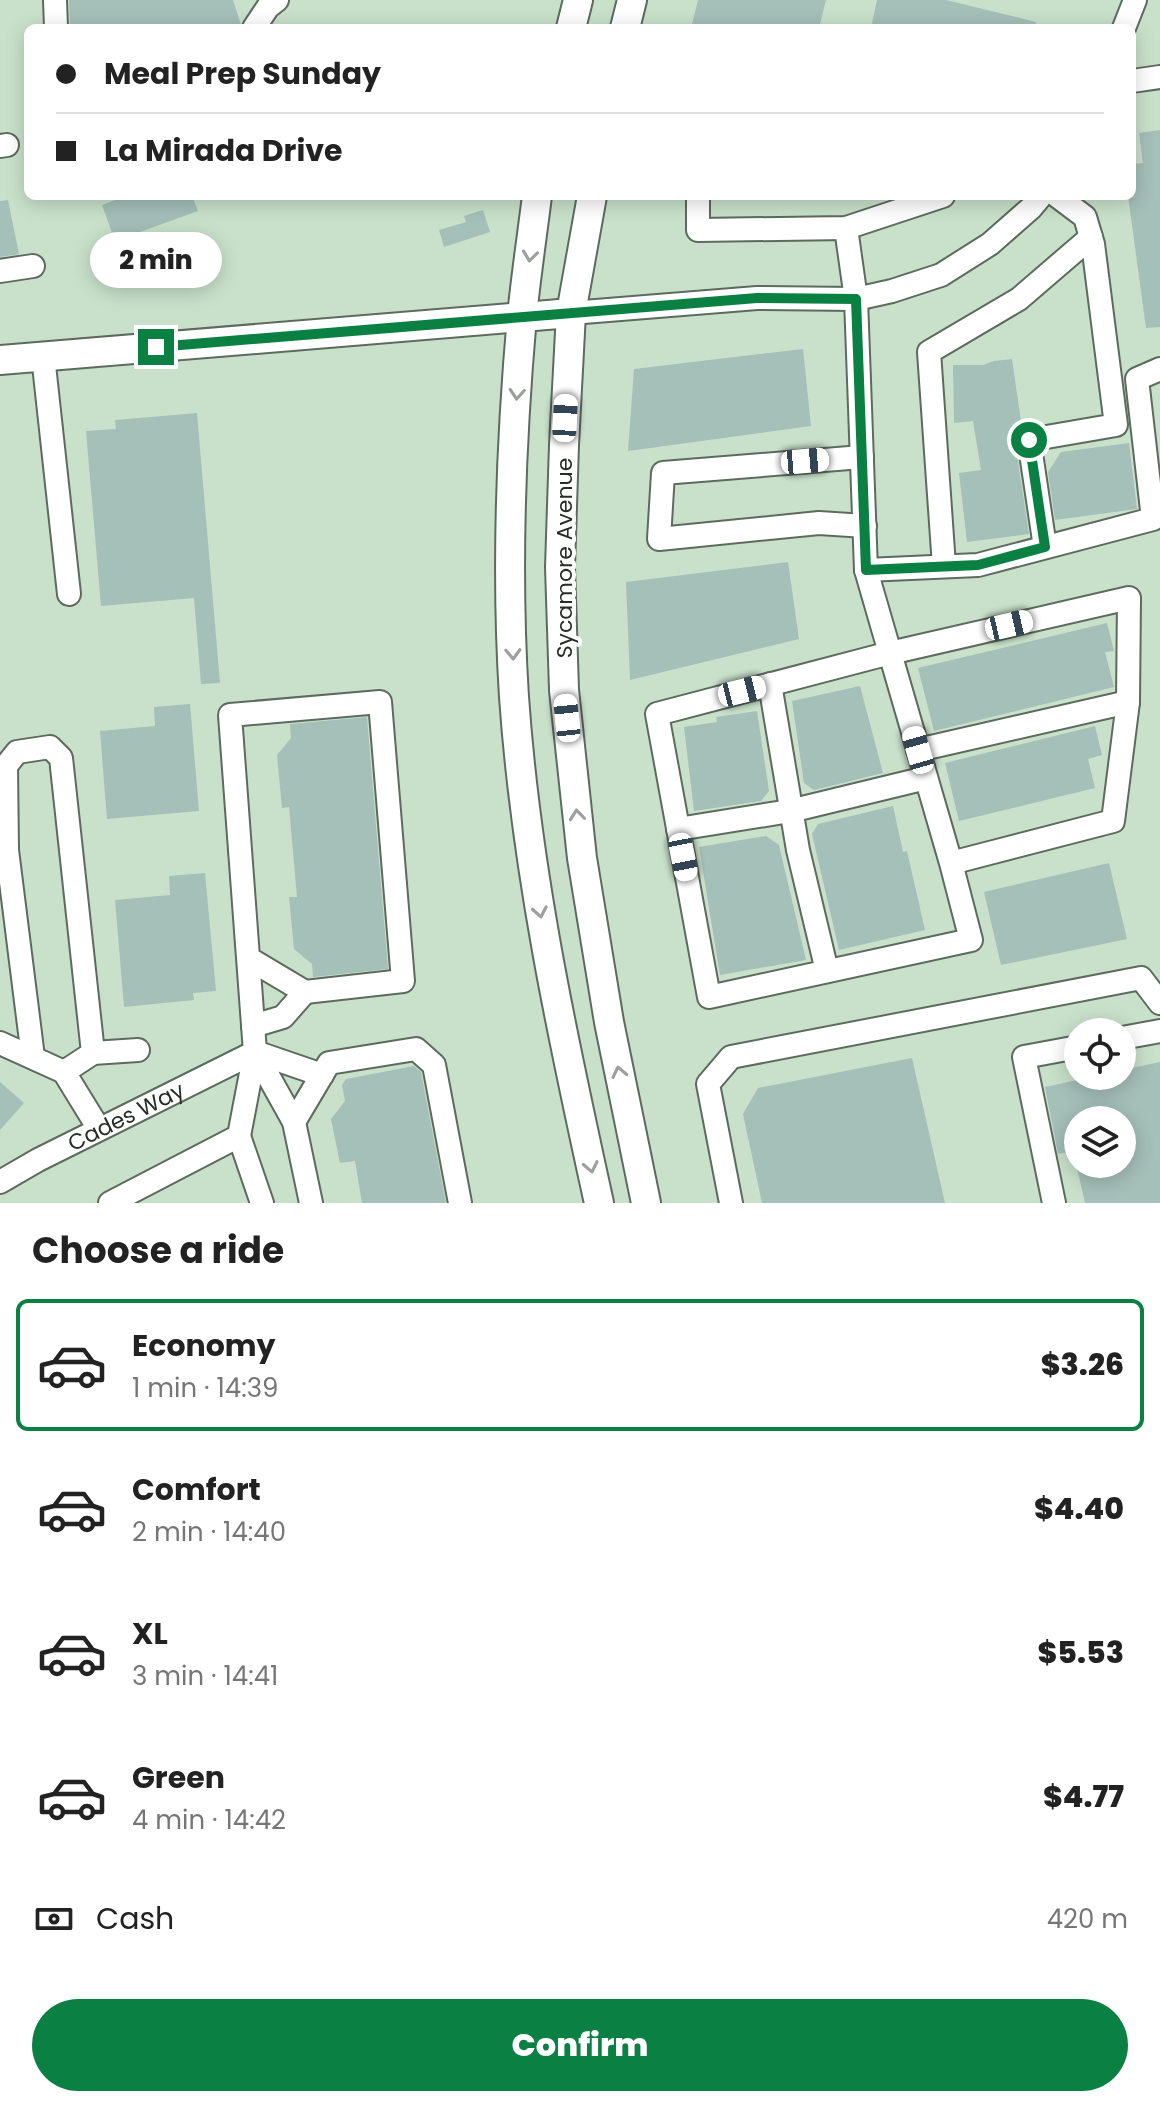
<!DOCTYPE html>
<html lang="en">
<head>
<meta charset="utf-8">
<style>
  :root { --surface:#fff; --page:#f6f6f6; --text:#222; --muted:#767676; --line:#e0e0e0; --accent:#0b8043 }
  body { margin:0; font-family:Poppins,sans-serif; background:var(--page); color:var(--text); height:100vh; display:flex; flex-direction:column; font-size:30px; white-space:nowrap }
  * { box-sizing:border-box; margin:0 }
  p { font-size:26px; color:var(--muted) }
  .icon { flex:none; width:44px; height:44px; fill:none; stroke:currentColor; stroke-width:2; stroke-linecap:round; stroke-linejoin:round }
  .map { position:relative; height:1203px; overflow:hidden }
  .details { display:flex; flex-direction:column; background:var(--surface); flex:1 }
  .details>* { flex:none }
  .top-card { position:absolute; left:24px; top:24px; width:1112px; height:176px; border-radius:12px; box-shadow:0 4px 20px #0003; display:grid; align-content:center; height:176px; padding:0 32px; background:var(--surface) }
  .fabs { position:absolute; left:1064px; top:1018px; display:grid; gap:16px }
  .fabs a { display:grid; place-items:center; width:72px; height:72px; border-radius:50%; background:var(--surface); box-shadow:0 4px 20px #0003; font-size:40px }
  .end { position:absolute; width:36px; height:36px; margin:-18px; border:10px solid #0b8043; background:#fff; box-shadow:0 0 0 4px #fff }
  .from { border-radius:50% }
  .bubble { position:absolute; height:56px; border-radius:28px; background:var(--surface); box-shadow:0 4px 20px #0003; font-size:26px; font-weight:800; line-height:56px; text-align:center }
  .car { position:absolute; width:24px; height:48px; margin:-24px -12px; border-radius:10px; box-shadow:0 0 6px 2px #0007; background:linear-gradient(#fff 24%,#345 0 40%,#fff 0 76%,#345 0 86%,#fff 0) }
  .top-card b { display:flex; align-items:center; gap:28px; height:76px; font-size:30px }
  .top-card b+b { border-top:2px solid var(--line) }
  .top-card i { width:20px; height:20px; background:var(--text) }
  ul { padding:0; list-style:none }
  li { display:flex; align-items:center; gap:24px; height:132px; margin:0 16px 12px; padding:0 16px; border:4px solid transparent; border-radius:12px }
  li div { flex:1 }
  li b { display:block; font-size:30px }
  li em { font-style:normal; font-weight:800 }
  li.selected { border-color:var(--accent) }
  li>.icon { width:72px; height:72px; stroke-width:1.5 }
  h2 { padding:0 32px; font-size:36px; line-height:96px }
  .pay { display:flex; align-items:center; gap:20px; height:88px; padding:0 32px; font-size:30px }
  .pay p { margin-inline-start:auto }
  .action { display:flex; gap:16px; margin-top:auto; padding:16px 32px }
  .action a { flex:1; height:92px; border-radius:48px; background:var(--accent); color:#fff; font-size:32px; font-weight:800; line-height:92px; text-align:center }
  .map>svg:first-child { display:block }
  .built { fill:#c9e1cb; fill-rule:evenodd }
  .building { fill:#a5bfb9 }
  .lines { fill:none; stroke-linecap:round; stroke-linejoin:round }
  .minor-casing { stroke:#5c6b5d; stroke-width:26 }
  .major-casing { stroke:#5c6b5d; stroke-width:32 }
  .minor { stroke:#fff; stroke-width:22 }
  .major { stroke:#fff; stroke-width:28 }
  .oneway { stroke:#9da09d }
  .route { stroke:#0b8043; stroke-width:10 }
  .labels { text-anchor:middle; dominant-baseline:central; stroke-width:8; stroke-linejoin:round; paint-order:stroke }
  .street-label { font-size:22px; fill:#262c26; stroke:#fff }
</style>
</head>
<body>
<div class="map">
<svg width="1160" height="1203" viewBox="0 0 1160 1203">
  <rect width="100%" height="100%" fill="#daecdb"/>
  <path class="built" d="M 0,0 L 1160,0 L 1160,1203 L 0,1203 ZM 28,28 L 1132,28 L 1132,196 L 28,196 ZM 1078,1032 L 1122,1032 L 1122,1076 L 1078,1076 ZM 1078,1120 L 1122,1120 L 1122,1164 L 1078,1164 Z"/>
  <g class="building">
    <polygon points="69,0 233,0 241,25 240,28 70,28"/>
    <polygon points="698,0 826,0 819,28 691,28"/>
    <polygon points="877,0 946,0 1036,22 1036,28 871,28"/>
    <polygon points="1160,130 1160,327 1146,328 1128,196 1132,196 1132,164 1143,163 1139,133"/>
    <polygon points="126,196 192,196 198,211 115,241 102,205"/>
    <polygon points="8,200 19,254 0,257 0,201"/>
    <polygon points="483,210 490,232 444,247 439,230 466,222 464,216"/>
    <polygon points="803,349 811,426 628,451 634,369"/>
    <polygon points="1012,359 1022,428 1016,434 1015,442 1029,534 967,542 959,473 981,470 973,421 954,423 953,365 983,365 994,361"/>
    <polygon points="197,413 220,683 201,684 194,598 101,606 86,431 116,429 115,420"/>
    <polygon points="1129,443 1137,509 1055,520 1048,472 1061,452"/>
    <polygon points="788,562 799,639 630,680 626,582"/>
    <polygon points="1107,623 1114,651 1105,652 1114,687 934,731 918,668"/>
    <polygon points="860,686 883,773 814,790 804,783 792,701"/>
    <polygon points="190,704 199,811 107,819 100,731 155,726 154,707"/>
    <polygon points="757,711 769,791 761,801 694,811 684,727 717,722 716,717"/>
    <polygon points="367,717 388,969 313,977 312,964 294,949 289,897 297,897 289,807 282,808 277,755 291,738 290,724"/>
    <polygon points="1095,726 1102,755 1088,759 1095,788 959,821 945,763"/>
    <polygon points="893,806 903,852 907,851 925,930 839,950 812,834 818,824"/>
    <polygon points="766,836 779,845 806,960 720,975 699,847"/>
    <polygon points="1109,863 1127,939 1001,965 984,892"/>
    <polygon points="205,873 216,991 193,993 194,1000 124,1007 115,900 170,895 169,876"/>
    <polygon points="912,1058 945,1203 762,1203 743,1114 758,1088"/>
    <polygon points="1160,1062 1160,1203 1085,1203 1076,1164 1122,1164 1122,1120 1078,1120 1078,1150 1058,1154 1045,1087 1096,1076 1122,1076 1122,1070"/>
    <polygon points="414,1066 421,1072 446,1203 362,1203 355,1161 340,1163 331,1119 345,1101 342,1085 346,1079"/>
    <polygon points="0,1082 24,1103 0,1130"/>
  </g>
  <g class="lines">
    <g class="minor-casing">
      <g id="minor">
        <polyline points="55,0 56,28"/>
        <polyline points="254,28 268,7 277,0"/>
        <polyline points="1124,28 1135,0"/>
        <polyline points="1132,81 1160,77"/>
        <polyline points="0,146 7,145"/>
        <polyline points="698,196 698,230 846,228 943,196"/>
        <polyline points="846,228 856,299 866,570 890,653 1129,598 1128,702 1113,821 951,863 890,653 657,714 709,997 971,940 951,863"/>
        <polyline points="0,271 33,266"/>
        <polyline points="571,313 757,298 856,299 892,291 941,275 990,244 1031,208 1041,196"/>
        <polyline points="43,356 69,594"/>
        <polyline points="862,457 663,473 659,539 819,523 865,526"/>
        <polyline points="1045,547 1029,440 1116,425 1093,244 1085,217 1057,196"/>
        <polyline points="944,566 929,352 1019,299 1091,237"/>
        <polyline points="866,570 978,565 1153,519 1137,379 1160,369"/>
        <polyline points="770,684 798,850 827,971"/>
        <polyline points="918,750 1128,702"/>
        <polyline points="678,829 790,811 926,778"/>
        <polyline points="7,850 33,1057"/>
        <polyline points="0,851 7,850 6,766 17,752 50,747 61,758 93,1053 64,1072"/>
        <polyline points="253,1026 283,1017 305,992"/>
        <polyline points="1122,1038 1160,1031"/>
        <polyline points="0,1043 64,1072 99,1129"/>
        <polyline points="255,1052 294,1122 311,1203"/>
        <polyline points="255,1052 322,1075"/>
        <polyline points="93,1053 138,1050"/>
        <polyline points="294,1122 329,1063 416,1049 434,1065 460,1203"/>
        <polyline points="239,1136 262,1203"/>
        <path id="s1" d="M 0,1182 L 38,1160 L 255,1052"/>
        <polyline points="110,1203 239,1136 255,1052 230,715 380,702 403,981 305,992 248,958"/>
        <polyline points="731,1203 708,1084 731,1057 1141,978 1160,1003"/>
        <polyline points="1054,1203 1024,1057 1078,1047"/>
      </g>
    </g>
    <g class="major-casing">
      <g id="major">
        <polyline points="571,28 578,0"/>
        <polyline points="625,28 632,0"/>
        <path d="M 537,196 C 532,236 526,276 522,316 C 511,440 506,572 514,697 C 526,868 562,1035 599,1203"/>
        <polyline points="592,196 571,313 564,445 560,567 564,690 582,858 609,1022 646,1203"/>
        <polyline points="0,360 571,313"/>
      </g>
    </g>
    <use href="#minor" class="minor"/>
    <use href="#major" class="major"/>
  </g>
  <defs><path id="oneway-chevron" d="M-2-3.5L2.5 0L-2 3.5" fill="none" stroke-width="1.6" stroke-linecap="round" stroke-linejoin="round" transform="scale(2)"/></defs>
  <g class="oneway">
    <use href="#oneway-chevron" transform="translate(530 256) rotate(97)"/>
    <use href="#oneway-chevron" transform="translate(517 394) rotate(94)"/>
    <use href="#oneway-chevron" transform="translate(513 654) rotate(88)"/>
    <use href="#oneway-chevron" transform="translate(577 815) rotate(-96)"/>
    <use href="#oneway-chevron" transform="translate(540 912) rotate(80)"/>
    <use href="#oneway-chevron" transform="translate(619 1072) rotate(-102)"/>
    <use href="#oneway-chevron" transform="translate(591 1167) rotate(78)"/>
  </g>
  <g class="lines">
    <polyline class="route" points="156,347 757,298 856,299 866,570 978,565 1045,547 1029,440"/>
  </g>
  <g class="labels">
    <g class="street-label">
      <text transform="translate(564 558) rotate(-90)">Sycamore Avenue</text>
      <text stroke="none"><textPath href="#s1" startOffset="142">Cades Way</textPath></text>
    </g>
  </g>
</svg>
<div class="fabs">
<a><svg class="icon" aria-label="locate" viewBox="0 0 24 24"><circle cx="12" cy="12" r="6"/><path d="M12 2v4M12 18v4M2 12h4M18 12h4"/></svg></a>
<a><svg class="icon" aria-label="layers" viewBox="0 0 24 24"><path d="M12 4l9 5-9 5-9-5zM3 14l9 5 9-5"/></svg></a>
</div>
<i class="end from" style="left:1029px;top:440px"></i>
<i class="end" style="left:156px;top:347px"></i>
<div class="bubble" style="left:90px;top:232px;width:132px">2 min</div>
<i class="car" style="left:565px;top:418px;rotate:3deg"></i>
<i class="car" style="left:805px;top:461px;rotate:85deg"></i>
<i class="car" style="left:1009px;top:625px;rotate:77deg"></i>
<i class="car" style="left:742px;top:691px;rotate:76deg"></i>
<i class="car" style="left:567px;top:718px;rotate:354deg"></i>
<i class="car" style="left:918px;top:750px;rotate:344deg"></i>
<i class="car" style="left:683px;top:857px;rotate:169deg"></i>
<div class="top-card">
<b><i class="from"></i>Meal Prep Sunday</b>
<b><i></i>La Mirada Drive</b>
</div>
</div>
<section class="details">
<h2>Choose a ride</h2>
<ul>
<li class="selected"><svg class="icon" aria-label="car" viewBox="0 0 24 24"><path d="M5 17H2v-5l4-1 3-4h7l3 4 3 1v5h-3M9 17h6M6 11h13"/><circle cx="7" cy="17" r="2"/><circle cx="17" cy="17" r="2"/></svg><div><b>Economy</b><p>1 min · 14:39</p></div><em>$3.26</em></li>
<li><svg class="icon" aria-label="car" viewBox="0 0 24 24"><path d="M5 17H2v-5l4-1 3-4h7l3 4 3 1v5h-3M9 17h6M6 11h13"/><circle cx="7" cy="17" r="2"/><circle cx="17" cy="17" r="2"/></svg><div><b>Comfort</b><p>2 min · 14:40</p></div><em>$4.40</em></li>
<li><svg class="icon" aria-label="car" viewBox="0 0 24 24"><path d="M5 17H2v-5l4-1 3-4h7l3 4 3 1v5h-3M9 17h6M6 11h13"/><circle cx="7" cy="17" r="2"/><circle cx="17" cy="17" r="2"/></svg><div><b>XL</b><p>3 min · 14:41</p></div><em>$5.53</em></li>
<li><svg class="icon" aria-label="car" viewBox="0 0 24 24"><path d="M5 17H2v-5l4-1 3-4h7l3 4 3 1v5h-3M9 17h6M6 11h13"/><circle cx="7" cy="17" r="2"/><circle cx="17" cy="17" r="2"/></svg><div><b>Green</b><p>4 min · 14:42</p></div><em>$4.77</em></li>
</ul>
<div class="pay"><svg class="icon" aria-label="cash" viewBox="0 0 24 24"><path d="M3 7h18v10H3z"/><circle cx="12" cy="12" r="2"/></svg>Cash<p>420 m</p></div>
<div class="action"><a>Confirm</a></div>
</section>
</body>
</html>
